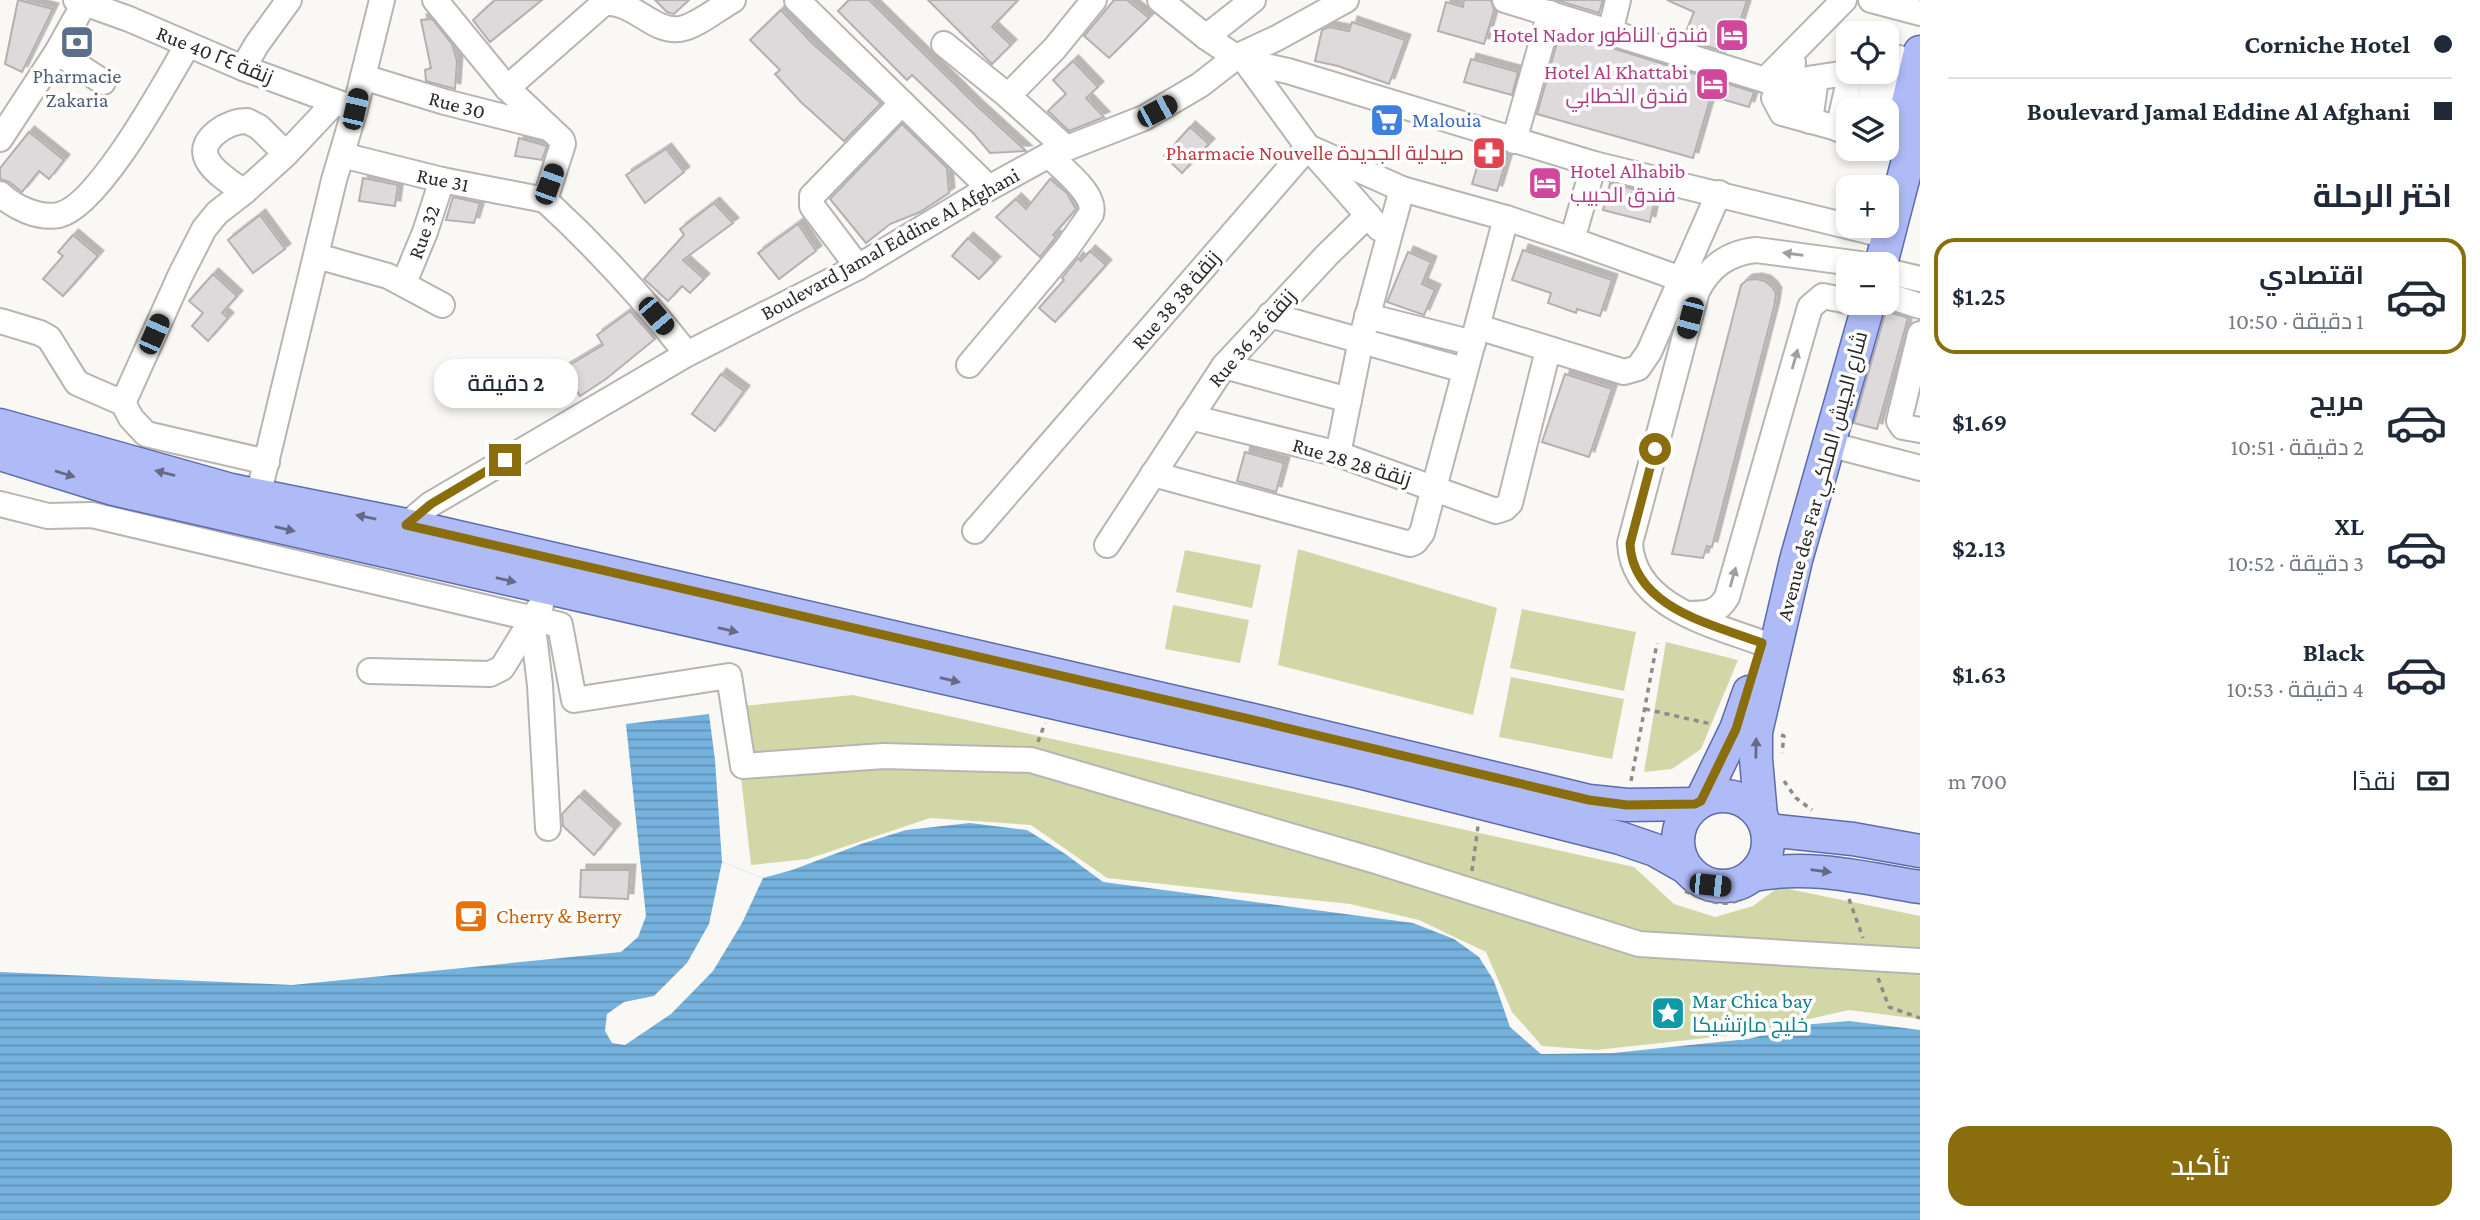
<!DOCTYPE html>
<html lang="ar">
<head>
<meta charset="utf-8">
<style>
  :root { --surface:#fff; --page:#f2f2f3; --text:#1f2937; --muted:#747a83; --line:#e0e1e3; --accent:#8a6d0d }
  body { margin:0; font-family:"Crimson Pro",Cairo,serif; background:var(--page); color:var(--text); direction:rtl; height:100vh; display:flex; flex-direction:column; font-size:26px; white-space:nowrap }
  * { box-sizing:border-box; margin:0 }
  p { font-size:23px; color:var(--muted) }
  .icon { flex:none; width:38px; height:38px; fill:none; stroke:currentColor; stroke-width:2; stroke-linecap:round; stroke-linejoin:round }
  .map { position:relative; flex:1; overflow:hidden; direction:ltr }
  .sheet { display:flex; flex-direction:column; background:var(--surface); width:560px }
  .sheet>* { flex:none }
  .top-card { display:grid; align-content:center; height:154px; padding:0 28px; background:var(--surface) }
  .buttons { position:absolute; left:1836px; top:21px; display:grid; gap:14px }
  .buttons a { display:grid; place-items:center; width:63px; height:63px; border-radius:14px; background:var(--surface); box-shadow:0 4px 10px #0003; font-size:35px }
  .end { position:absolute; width:32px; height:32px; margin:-16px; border:9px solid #8a6d0d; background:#fff; box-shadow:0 0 0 4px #fff }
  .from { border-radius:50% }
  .bubble { position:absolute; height:49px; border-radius:21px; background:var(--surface); box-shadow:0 4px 10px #0003; font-size:23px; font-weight:600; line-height:49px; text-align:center; direction:rtl }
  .car { position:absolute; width:21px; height:42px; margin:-21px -10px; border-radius:9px; box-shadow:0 0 5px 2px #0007; background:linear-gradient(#222 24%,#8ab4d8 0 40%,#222 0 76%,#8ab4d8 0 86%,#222 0) }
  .top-card b { display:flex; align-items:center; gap:24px; height:66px; font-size:26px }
  .top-card b+b { border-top:2px solid var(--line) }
  .top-card i { width:18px; height:18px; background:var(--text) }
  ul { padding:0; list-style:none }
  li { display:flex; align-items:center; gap:21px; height:116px; margin:0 14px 10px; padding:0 14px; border:4px solid transparent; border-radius:21px }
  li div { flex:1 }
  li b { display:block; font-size:26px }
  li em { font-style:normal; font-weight:600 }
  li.current { border-color:var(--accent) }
  li>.icon { width:63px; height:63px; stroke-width:1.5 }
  h2 { padding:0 28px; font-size:32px; line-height:84px }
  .pay { display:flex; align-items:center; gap:18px; height:77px; padding:0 28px; font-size:26px }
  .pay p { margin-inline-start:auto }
  .button { display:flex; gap:14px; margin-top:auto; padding:14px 28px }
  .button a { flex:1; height:80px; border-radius:21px; background:var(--accent); color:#fff; font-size:28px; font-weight:600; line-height:80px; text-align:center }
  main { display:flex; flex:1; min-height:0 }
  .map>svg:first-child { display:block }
  .park { fill:#d1d7a6 }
  .water { fill:url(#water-rules) }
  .pier { fill:#faf8f4 }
  .building { fill:#dedadb; stroke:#b4b0b1; stroke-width:2; filter:url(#shadow) }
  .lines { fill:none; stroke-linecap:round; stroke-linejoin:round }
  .minor-casing { stroke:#b7b5b2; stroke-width:28 }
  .major-casing { stroke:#5e6bab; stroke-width:35 }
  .path { stroke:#8d8c89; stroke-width:3.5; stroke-dasharray:5 5; stroke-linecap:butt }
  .minor { stroke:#fff; stroke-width:24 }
  .major { stroke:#afbbf7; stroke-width:32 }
  .oneway { fill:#9f9f9e }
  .oneway2 { fill:#656b85 }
  .route { stroke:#8a6d0d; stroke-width:9 }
  .labels { text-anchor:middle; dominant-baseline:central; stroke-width:7; stroke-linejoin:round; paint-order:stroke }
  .hotel-label { font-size:21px; fill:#b23c85; stroke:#fff; text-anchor:end }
  .street-label { font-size:21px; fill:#292927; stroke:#fff }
  .service-label { font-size:21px; fill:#4e5e75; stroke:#fff }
  .shop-label { font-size:21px; fill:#366cbe; stroke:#fff; text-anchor:start }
  .health-label { font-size:21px; fill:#be3a42; stroke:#fff; text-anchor:end }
  .food-label { font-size:21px; fill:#c56008; stroke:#fff; text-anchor:start }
  .culture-label { font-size:21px; fill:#0d838f; stroke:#fff; text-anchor:start }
</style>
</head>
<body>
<main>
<section class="sheet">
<div class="top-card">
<b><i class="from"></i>Corniche Hotel</b>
<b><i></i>Boulevard Jamal Eddine Al Afghani</b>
</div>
<h2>اختر الرحلة</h2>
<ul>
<li class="current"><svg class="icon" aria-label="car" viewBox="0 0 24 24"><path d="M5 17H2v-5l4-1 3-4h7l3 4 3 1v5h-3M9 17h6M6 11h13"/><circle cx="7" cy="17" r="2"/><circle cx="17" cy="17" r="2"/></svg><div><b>اقتصادي</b><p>1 دقيقة · 10:50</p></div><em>$1.25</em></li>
<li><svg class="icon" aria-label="car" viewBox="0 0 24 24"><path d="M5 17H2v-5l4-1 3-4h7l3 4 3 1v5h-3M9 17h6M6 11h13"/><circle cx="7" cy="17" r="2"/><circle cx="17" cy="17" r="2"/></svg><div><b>مريح</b><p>2 دقيقة · 10:51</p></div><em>$1.69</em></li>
<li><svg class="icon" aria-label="car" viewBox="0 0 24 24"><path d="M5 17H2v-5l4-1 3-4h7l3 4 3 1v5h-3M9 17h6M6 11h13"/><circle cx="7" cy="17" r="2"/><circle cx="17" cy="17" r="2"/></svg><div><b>XL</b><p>3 دقيقة · 10:52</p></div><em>$2.13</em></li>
<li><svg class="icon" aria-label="car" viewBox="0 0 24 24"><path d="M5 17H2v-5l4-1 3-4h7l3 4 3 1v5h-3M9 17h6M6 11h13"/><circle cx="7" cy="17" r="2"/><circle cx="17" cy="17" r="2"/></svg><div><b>Black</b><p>4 دقيقة · 10:53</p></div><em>$1.63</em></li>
</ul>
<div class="pay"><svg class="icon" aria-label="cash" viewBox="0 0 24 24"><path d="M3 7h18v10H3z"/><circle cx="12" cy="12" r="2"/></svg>نقدًا<p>700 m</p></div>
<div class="button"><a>تأكيد</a></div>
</section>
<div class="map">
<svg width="1920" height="1220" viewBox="0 0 1920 1220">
  <defs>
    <pattern id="water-rules" width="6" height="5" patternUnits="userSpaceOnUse" patternTransform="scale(1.75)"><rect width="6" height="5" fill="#76b2de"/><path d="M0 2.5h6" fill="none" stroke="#6191b4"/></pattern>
    <filter id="shadow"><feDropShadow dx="5.5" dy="-5.5" stdDeviation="0" flood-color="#0004"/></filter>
  </defs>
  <rect width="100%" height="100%" fill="#faf8f4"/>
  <g class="park">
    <polygon points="1298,549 1497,608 1473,715 1278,665"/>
    <polygon points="1185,550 1261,565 1252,608 1176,592"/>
    <polygon points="1173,605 1249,620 1240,663 1165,649"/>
    <polygon points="1522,609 1636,632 1624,691 1510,668"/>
    <polygon points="1666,642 1738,660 1701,749 1672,769 1644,772"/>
    <polygon points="1511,677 1624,699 1612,759 1499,737"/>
    <polygon points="853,695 1634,867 1674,904 1715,917 1753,906 1779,887 1920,916 1920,1019 1849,1010 1743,1034 1596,1050 1542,1046 1512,1012 1486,952 1419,920 1350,904 1107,878 1031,825 930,818 808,859 751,865 733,707"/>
  </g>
  <polygon class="water" points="709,714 715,760 722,862 763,878 792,870 861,844 906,830 970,823 1027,830 1064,853 1103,882 1413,923 1454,939 1479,957 1494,981 1510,1027 1541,1054 1613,1053 1748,1039 1802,1025 1849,1021 1920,1030 1920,1220 0,1220 0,972 292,985 621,952 638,937 646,916 626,724"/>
  <polygon class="pier" points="722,862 763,878 742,923 713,971 671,1014 625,1045 612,1043 605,1031 607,1014 624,1002 654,996 687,963 709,924"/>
  <g class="building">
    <polygon points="18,0 53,9 22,72 5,64"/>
    <polygon points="495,0 542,0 490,42 473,20"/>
    <polygon points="655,0 689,0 674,14 667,12"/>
    <polygon points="849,0 869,0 977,106 1026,151 990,153 974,134 912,75 907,80 838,11"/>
    <polygon points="928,0 1018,0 992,27 1011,45 992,64"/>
    <polygon points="1114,0 1127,0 1149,18 1109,58 1084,36"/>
    <polygon points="1464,0 1491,0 1494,10 1484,44 1438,31 1446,2 1463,7"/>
    <polygon points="1556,0 1603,0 1599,13"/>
    <polygon points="1667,0 1747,0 1738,28 1741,30 1735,46 1729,43 1725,52 1683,39 1694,12"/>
    <polygon points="781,10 813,44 881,103 844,141 801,102 775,74 780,70 750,40"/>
    <polygon points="432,19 452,44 457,61 455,89 426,81 425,70 431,68 421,20"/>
    <polygon points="1352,22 1405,40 1389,84 1338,66 1315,61 1322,30 1329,27 1349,31"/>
    <polygon points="1560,32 1754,92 1749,107 1711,96 1693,158 1537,114"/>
    <polygon points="1471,59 1518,72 1512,95 1464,82"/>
    <polygon points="1073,61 1098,87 1086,98 1104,117 1069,131 1048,111 1066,94 1053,80"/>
    <polygon points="902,124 947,168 949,193 920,212 890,224 866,243 830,199"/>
    <polygon points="1190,127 1209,144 1182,173 1164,156"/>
    <polygon points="29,132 64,160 49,179 39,171 22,192 9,182 0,179 0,168"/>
    <polygon points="519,138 547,146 542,160 515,156"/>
    <polygon points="1483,147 1508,155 1497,191 1472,184"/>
    <polygon points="666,149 684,172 645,203 626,175"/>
    <polygon points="363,178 398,185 395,206 359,201"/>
    <polygon points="1050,179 1067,193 1076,209 1053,235 1056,237 1040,257 996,217 1016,199 1026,209"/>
    <polygon points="1610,183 1656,195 1650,222 1603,210"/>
    <polygon points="453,197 480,203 474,223 446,220"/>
    <polygon points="714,203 733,223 683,260 704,279 690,293 682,286 668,301 644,279 684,235 680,229"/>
    <polygon points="260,215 285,249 253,273 228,240"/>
    <polygon points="798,224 816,251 779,279 758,253"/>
    <polygon points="73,235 98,256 63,296 43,279 63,256 58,252"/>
    <polygon points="968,238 995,262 979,279 952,256"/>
    <polygon points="1523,250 1612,280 1600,316 1577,309 1576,313 1548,303 1551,293 1512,280"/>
    <polygon points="1090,251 1106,265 1055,322 1039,308 1064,280 1062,278 1078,258 1081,261"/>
    <polygon points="1408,252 1431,262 1422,284 1435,290 1424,315 1387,302"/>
    <polygon points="213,274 237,296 222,313 228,318 208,341 192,326 203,313 189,301"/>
    <polygon points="1756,279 1765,281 1772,287 1776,293 1774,307 1712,547 1707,546 1703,558 1672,554 1741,285 1747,280"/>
    <polygon points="630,311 655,339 606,379 580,396 563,369 603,345 597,335"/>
    <polygon points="1886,311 1908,318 1877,429 1854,423"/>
    <polygon points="721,374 744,391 715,431 692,414"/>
    <polygon points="1565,374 1612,389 1589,457 1542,442"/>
    <polygon points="1245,452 1284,463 1276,492 1237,481"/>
    <polygon points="579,796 615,829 594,855 563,826 562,814"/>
    <polygon points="581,870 630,870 628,899 580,897"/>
  </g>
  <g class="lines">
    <g class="minor-casing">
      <g id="minor">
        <polyline points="76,0 129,19 243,68 355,109"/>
        <polyline points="435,0 507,88 562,140 563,144 545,200"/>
        <polyline points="797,0 989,188"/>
        <polyline points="1160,0 1206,37 1236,57 1246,62 1288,71 1594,164 1888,236"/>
        <polyline points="1505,0 1765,80 1844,0"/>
        <polyline points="1871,0 1920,13"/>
        <polyline points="1610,33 1618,0"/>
        <polyline points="1206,37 1253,0"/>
        <polyline points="944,44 1008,96 1066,148"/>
        <polyline points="57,52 103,82"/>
        <polyline points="1246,62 1308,147 1379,228"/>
        <polyline points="1793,63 1774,98 1782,113 1848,131"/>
        <polyline points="243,68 257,44 289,0"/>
        <polyline points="363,77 445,102 548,128"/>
        <path d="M 507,88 L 604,3 C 633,0 653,33 680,29 C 697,26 717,9 733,0"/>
        <polyline points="1008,96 1055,48 1094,0"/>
        <path d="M 1793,107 C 1792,96 1792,88 1801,80 L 1853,72"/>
        <polyline points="1867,110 1876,72"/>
        <polyline points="1886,110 1899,58"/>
        <polyline points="1810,121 1816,78"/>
        <polyline points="1838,129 1851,73"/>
        <polyline points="0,139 57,52 86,0"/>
        <polyline points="1514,141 1550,13"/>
        <polyline points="1308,147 1402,189 1506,218 1572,240"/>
        <path d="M 286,154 L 259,127 L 247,121 C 235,121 226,125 217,132 C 186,156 223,177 244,192 L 286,154 L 335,102"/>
        <polyline points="342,155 442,180 545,200"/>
        <polyline points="1594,164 1572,240 1681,279"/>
        <path d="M 0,194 C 14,207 38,219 59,215 C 99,206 165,83 187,46"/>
        <path d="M 545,200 C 597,248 644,299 687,354"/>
        <polyline points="317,256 388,276 442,305"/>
        <polyline points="858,267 812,206 812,196 902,103"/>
        <polyline points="1886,271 1920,279"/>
        <polyline points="404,283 425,232 442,180"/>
        <polyline points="1886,295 1920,306"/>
        <polyline points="1270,315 1464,370"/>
        <polyline points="1367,316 1473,343"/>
        <polyline points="0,321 40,333 49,338 77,383 123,403 131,418 146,434 267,462"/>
        <polyline points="1478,327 1624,372 1638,368 1649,352 1719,193"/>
        <polyline points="1920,334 1899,421 1903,427 1920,430"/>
        <path d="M 969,365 L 1067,248 L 1091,214 C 1097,194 1062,169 1049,155"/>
        <polyline points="1224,366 1349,400"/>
        <polyline points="123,403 181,274 204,229 217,213 244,192"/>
        <polyline points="1190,417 1338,454 1496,511 1505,508 1510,503 1548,350"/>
        <polyline points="1828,444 1920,468"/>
        <polyline points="1338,454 1361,340 1402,189"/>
        <polyline points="1153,474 1410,544 1415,542 1422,533 1506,218"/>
        <polyline points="258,496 334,180 355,109 382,0"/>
        <polyline points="0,504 48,516 92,515 560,625 574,700 729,676 743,766 884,756 1031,760 1376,861 1639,944 1920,961"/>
        <polyline points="406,525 431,504 687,354 858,267 989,188 1049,155 1144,118 1200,85 1236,57 1277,38 1346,0"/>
        <polyline points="975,531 1308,147"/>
        <polyline points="1107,545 1224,366 1327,255 1368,215"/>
        <path d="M 1687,614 C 1705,614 1717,614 1727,597 L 1810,307 L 1823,296 L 1848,301"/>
        <polyline points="532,619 540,685 548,828"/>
        <path d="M 1762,643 C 1714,625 1633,607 1630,543 L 1697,291 C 1710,266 1728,253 1756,250 L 1860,264"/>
        <polyline points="370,671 490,674 502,668 541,605"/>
      </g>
    </g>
    <g class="major-casing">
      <g id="major">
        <polyline points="1900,136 1920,52"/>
        <polyline points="1881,264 1920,114"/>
        <polyline points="0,425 231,490 406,525 1249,719 1589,801 1627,805 1695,804"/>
        <polyline points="0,454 113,489 218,513 1359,772 1620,838 1655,850 1685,867"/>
        <circle cx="1723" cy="841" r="45"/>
        <polyline points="1701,801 1736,729 1749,692"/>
        <polyline points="1761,816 1756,759 1756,732 1796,560 1869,303"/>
        <polyline points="1768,830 1853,839 1920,851"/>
        <path d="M 1753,875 C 1812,864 1862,878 1920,887"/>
      </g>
    </g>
    <g class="path">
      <polyline points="1645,709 1711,724"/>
      <polyline points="1781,735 1784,736 1782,753"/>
      <polyline points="1038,742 1045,723"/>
      <polyline points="1631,781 1657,643"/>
      <polyline points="1784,781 1796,798 1812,810"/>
      <polyline points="1472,871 1478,826"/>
      <path d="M 1685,891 C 1704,900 1725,910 1744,897"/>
      <polyline points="1849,899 1863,938"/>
      <polyline points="1878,978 1889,1007 1920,1018"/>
    </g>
    <use href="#minor" class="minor"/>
    <use href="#major" class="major"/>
  </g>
  <defs><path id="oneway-solid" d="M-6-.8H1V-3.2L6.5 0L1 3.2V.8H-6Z" transform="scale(1.75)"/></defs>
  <g class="oneway">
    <use href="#oneway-solid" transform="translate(1793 254) rotate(-172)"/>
    <use href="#oneway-solid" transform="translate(1795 359) rotate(-74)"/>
    <use href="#oneway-solid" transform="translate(1733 577) rotate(-74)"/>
  </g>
  <g class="oneway2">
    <use href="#oneway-solid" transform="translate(165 473) rotate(-166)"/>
    <use href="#oneway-solid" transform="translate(65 474) rotate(17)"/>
    <use href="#oneway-solid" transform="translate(366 517) rotate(-169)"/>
    <use href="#oneway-solid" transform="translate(285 529) rotate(13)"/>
    <use href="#oneway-solid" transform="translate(506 580) rotate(13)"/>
    <use href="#oneway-solid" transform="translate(728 630) rotate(13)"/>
    <use href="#oneway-solid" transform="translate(950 680) rotate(13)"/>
    <use href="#oneway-solid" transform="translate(1756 748) rotate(-89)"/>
    <use href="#oneway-solid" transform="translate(1821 871) rotate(8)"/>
  </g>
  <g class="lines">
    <path class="route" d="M 505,460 L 431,504 L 406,525 L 1249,719 L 1589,800 L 1627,805 L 1695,804 L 1701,801 L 1736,729 L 1762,643 C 1714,625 1633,608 1630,544 L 1655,449"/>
  </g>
  <defs>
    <g id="hotel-square" transform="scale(1.75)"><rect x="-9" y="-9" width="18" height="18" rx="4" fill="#d1479c" stroke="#fff"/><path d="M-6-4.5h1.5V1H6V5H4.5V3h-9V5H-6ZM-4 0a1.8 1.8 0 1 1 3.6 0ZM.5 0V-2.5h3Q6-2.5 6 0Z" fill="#fff"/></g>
    <g id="bank-square" transform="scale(1.75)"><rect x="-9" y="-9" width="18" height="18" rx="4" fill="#5c6f8a" stroke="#fff"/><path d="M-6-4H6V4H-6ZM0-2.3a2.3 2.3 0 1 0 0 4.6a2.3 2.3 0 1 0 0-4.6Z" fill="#fff"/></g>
    <g id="supermarket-square" transform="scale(1.75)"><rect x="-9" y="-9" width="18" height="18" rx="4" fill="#3f7fe0" stroke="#fff"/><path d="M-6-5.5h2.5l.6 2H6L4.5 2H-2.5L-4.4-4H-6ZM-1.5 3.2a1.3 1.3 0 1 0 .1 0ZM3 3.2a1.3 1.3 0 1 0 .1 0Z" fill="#fff"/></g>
    <g id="pharmacy-square" transform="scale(1.75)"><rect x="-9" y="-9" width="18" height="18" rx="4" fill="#e0444e" stroke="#fff"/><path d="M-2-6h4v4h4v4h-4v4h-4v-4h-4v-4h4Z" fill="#fff"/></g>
    <g id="cafe-square" transform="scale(1.75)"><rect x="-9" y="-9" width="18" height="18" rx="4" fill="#e8710a" stroke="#fff"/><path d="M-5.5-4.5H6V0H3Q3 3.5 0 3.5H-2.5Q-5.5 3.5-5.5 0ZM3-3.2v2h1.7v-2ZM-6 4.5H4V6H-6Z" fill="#fff"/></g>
    <g id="sight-square" transform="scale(1.75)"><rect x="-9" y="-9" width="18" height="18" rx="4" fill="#0f9aa8" stroke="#fff"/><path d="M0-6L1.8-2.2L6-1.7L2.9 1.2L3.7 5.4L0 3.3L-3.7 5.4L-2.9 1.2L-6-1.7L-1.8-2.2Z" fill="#fff"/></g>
  </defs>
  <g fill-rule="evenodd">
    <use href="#hotel-square" x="1732" y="35"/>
    <use href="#bank-square" x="77" y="42"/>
    <use href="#hotel-square" x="1712" y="84"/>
    <use href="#supermarket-square" x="1387" y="120"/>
    <use href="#pharmacy-square" x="1489" y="153"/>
    <use href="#hotel-square" x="1545" y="183"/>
    <use href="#cafe-square" x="471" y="916"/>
    <use href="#sight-square" x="1668" y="1013"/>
  </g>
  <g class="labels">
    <g class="hotel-label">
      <text x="1708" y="35">Hotel Nador فندق الناظور</text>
      <text x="1688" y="72">Hotel Al Khattabi<tspan x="1688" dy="24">فندق الخطابي</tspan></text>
      <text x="1570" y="171" text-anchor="start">Hotel Alhabib<tspan x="1570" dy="24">فندق الحبيب</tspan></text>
    </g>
    <g class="street-label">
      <text transform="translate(215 55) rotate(22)">Rue 40 زنقة ٢٤</text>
      <text transform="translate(457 105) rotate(15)">Rue 30</text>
      <text transform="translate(443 180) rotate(12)">Rue 31</text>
      <text transform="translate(424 232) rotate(-70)">Rue 32</text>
      <text transform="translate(890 244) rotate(-29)">Boulevard Jamal Eddine Al Afghani</text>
      <text transform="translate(1176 300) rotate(-49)">Rue 38 زنقة 38</text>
      <text transform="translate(1252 338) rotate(-49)">Rue 36 زنقة 36</text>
      <text transform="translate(1352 462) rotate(17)">Rue 28 زنقة 28</text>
      <text transform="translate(1822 476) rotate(-75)">Avenue des Far شارع الجيش الملكي</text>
    </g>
    <g class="service-label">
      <text x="77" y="76">Pharmacie<tspan x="77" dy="24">Zakaria</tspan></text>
    </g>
    <g class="shop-label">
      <text x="1412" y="120">Malouia</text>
    </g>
    <g class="health-label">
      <text x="1464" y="153">Pharmacie Nouvelle صيدلية الجديدة</text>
    </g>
    <g class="food-label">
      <text x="496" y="916">Cherry &amp; Berry</text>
    </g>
    <g class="culture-label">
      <text x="1692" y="1001">Mar Chica bay<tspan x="1692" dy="24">خليج مارتشيكا</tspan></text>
    </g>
  </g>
</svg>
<div class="buttons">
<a><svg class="icon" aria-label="locate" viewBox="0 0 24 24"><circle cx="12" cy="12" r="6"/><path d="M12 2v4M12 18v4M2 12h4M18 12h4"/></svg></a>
<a><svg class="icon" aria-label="layers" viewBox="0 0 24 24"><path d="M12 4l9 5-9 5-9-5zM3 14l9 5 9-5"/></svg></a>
<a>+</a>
<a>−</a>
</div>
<i class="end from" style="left:1655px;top:449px"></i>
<i class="end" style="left:505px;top:460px"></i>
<div class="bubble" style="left:434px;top:359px;width:144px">2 دقيقة</div>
<i class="car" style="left:355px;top:109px;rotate:13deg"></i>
<i class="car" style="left:1157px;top:111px;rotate:62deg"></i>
<i class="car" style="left:549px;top:184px;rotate:20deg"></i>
<i class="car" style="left:656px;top:316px;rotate:140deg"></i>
<i class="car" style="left:1690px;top:318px;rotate:195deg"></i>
<i class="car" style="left:154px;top:334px;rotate:24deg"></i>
<i class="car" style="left:1710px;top:885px;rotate:96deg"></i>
</div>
</main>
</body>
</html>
